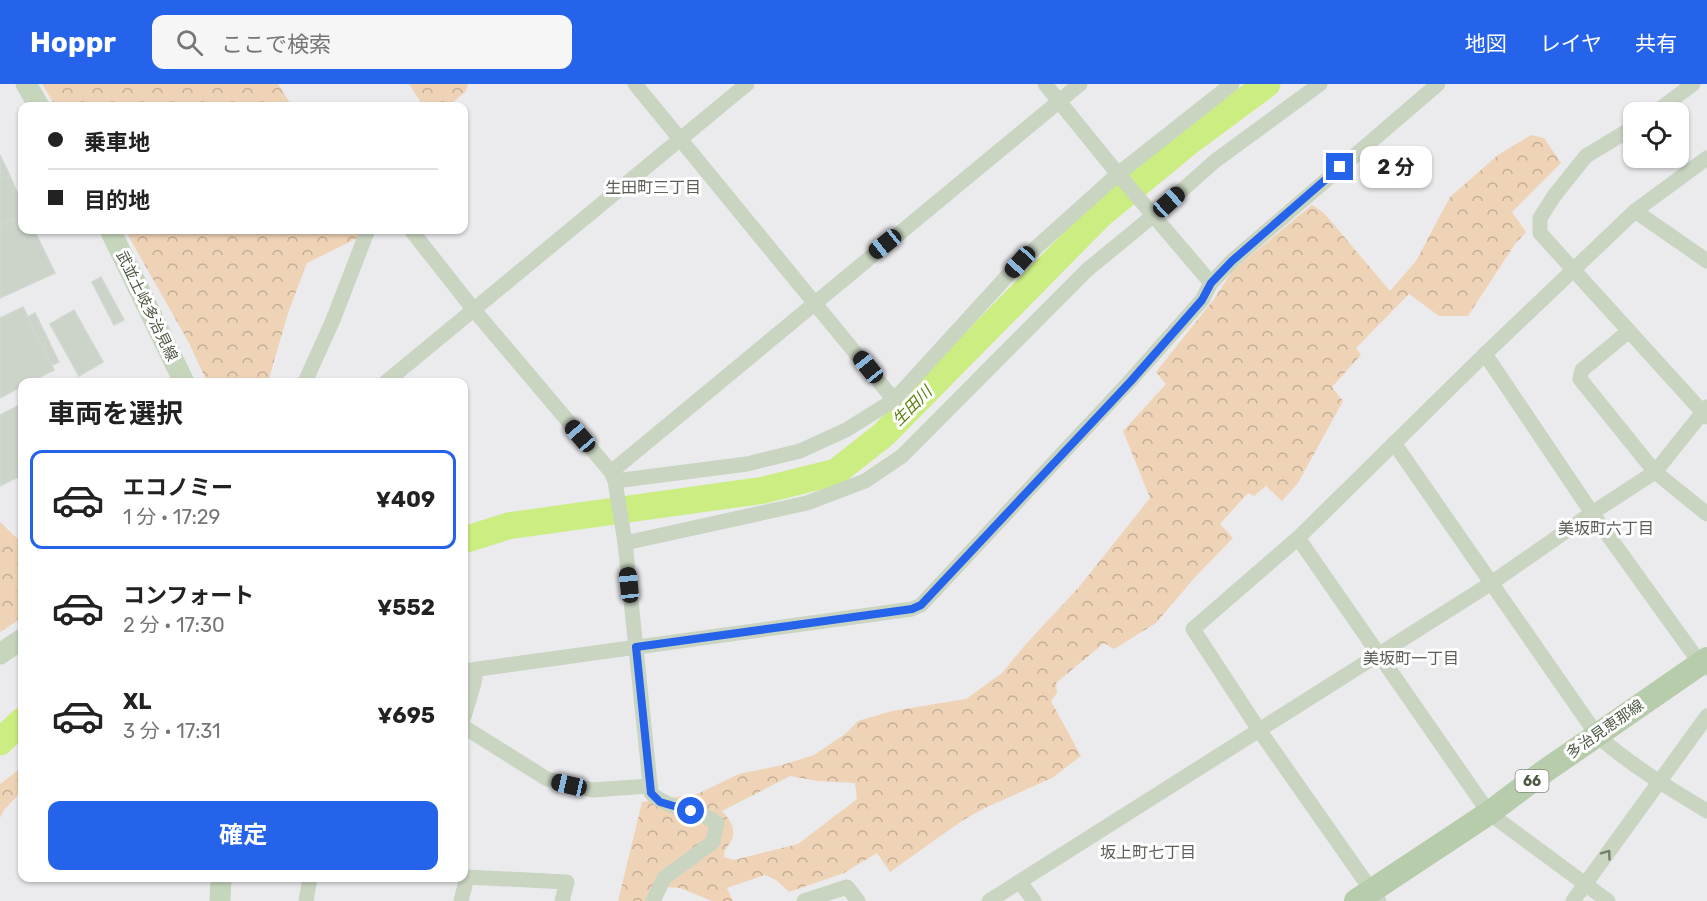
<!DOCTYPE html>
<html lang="ja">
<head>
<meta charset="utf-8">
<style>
  :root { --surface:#fff; --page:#f6f6f6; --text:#222; --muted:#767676; --line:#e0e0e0; --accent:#2563eb }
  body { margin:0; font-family:Rubik,"Noto Sans JP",sans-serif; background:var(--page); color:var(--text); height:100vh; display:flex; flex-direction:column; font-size:22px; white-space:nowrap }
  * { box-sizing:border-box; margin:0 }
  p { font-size:20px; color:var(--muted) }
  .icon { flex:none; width:33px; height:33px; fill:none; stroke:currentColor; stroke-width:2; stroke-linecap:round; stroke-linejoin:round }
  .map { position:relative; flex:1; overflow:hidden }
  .side { position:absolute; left:18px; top:294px; width:450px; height:504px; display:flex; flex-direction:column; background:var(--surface); border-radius:12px; box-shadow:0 2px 4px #0004 }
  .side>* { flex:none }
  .banner { position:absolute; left:18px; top:18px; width:450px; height:132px; border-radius:12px; box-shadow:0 2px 4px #0004; display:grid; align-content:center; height:132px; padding:0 30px; background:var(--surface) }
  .controls { position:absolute; left:1623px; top:18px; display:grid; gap:12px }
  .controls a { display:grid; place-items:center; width:66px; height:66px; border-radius:12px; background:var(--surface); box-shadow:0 2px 4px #0004; font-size:30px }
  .end { position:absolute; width:27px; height:27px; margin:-14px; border:8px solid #2563eb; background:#fff; box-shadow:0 0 0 3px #fff }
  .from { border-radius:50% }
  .bubble { position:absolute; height:42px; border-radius:12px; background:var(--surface); box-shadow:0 2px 4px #0004; font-size:20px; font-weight:700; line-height:42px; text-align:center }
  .car { position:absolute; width:18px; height:36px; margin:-18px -9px; border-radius:8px; box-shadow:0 0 4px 2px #0007; background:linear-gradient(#222 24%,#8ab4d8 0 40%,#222 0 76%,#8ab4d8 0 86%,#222 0) }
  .banner b { display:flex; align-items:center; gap:21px; height:57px; font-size:22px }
  .banner b+b { border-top:2px solid var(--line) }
  .banner i { width:15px; height:15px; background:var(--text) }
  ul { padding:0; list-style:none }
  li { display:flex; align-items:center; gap:18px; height:99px; margin:0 12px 9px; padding:0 18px; border:3px solid transparent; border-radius:12px }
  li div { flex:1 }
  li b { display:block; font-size:22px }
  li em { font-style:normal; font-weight:700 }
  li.active { border-color:var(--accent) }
  li>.icon { width:54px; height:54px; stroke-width:1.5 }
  h2 { padding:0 30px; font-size:27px; line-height:72px }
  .action { display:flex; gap:12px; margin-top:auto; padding:12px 30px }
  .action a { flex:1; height:69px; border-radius:12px; background:var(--accent); color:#fff; font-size:24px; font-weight:700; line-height:69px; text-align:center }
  header { display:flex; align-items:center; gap:36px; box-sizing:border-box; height:84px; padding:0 30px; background:var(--accent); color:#fff }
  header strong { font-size:28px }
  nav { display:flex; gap:33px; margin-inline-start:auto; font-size:21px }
  .search { width:420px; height:54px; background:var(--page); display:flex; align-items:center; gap:15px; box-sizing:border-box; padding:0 21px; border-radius:12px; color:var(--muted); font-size:22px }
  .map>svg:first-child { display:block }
  .forest { fill:url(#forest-crowns); fill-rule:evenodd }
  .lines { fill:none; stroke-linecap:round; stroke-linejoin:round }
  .river { stroke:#cbed82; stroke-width:27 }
  .building { fill:#ccd4ca; stroke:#d0d7cf; stroke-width:1.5 }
  .street { stroke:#c9d4c1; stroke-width:15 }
  .secondary { stroke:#c6d6bd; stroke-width:21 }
  .primary { stroke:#b7ccaa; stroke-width:24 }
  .oneway { stroke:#727e69 }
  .route { stroke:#2563eb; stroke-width:8 }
  .labels { text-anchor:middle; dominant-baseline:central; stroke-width:6; stroke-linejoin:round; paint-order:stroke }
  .shield { fill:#fff; stroke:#828b7b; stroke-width:1.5 }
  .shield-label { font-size:14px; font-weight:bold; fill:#4c5943 }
  .street-label { font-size:15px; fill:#4c5943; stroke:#fff }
  .neighbourhood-label { font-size:16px; fill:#5b6058; stroke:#fff }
  .water-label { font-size:16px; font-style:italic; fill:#5b820b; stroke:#fff }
</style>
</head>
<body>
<header>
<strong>Hoppr</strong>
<div class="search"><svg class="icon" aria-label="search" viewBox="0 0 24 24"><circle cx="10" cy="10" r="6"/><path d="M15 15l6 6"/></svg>ここで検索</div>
<nav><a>地図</a><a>レイヤ</a><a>共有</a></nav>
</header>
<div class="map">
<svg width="1707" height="817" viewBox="0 0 1707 817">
  <defs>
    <pattern id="forest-crowns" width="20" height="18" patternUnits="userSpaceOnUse" patternTransform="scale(1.5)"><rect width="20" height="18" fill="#efd3b7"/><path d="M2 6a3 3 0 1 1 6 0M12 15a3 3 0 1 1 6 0" fill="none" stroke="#c4ae96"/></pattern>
  </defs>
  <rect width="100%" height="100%" fill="#ebebee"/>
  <g class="forest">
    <polygon points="40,0 278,0 292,22 55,22 43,1"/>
    <polygon points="409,0 468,0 466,7 449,22 423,22"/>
    <path d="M 1531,51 L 1544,54 L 1561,79 L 1512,128 L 1526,148 L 1515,160 L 1468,232 L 1439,232 L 1409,210 L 1356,264 L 1361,271 L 1332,303 L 1343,317 L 1298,399 L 1282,417 L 1266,402 L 1254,412 L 1248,409 L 1220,440 L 1233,454 L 1197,491 L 1156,539 L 1114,565 L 1104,559 L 1056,599 L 1057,609 L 1051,617 L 1081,672 L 1052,694 L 987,723 L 963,736 L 890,788 L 877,769 L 844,789 L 789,808 L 776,796 L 765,791 L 727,804 L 733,817 L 712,817 L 680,804 L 664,803 L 661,817 L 618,817 L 642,718 L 697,710 L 739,690 L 782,681 L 814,671 L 845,650 L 858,637 L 892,627 L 966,615 L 1002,589 L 1025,561 L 1079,503 L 1150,414 L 1123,347 L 1166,300 L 1156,288 L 1214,215 L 1233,186 L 1312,121 L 1324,129 L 1390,207 L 1416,177 L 1450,113 L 1498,71 ZM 790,692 L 818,697 L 855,699 L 857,715 L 798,760 L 734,776 L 724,773 C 724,766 726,765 730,759 C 738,746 730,736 722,727 Z"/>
    <polygon points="125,146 374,146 307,179 288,229 268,298 207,298 189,259"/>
    <polygon points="0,438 22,459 22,534 0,548"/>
    <polygon points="22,683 22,707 4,726 0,734 0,700"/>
  </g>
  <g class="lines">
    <g class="river">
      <polyline points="464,456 508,442 764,406 836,388 883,351 1101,130 1186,60 1267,0"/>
      <polyline points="0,658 22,637"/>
    </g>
  </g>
  <g class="building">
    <polygon points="0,71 10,92 0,97"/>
    <polygon points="10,92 22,120 22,131 0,141 0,97"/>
    <polygon points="22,131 22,146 34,146 55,189 0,214 0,141"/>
    <polygon points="101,193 124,236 114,241 92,198"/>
    <polygon points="23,223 54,286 30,298 22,298 22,302 0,314 0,234"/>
    <polygon points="74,226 103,278 79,292 50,240"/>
    <polygon points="35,229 59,278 52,281 27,233"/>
    <polygon points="22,320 22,391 0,402 0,331"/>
  </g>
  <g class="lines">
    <g class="street">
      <polyline points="635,0 894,316"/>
      <polyline points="1045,0 1118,90 1211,199"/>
      <polyline points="1656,28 1693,0"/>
      <polyline points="1634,43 1586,72 1554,112 1540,134 1540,149 1707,333"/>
      <polyline points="1635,127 1707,177"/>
      <path d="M 411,146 L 474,226 L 611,388 L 615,397 L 625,459 L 651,709 C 669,726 696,724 717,739 L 713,758 L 664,794 L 653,817"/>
      <polyline points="1629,247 1582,286 1580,295 1655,388 1707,430"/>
      <polyline points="1485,270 1592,429 1700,579 1706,584"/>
      <polyline points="305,298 333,236 367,148"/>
      <polyline points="386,298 747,0"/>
      <path d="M 1394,359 L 1597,651 C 1627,679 1672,706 1707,727"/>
      <polyline points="611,388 1080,0"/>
      <polyline points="615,397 747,380 800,367 846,346 894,316 1020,178 1118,90 1232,0"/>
      <polyline points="1298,454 1489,729 1608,817"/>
      <polyline points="625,459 807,419 865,397 902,372 1087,186 1154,131 1215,77 1320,0"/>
      <polyline points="464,587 912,525 921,521 1130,297 1202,216 1211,199 1232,177 1438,0"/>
      <polyline points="464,633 474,599 476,587"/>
      <polyline points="464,643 547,695 592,706 650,702"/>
      <polyline points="1020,798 1034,817"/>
      <polyline points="306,817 310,794"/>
      <polyline points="461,817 467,793 567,798 562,817"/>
      <polyline points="804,817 847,803 858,817"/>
      <polyline points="989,817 1490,500 1592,429 1655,388 1707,323"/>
      <polyline points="1379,817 1259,646 1193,545 1298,454 1485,270 1635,127 1707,74"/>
      <polyline points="1573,817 1707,632"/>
    </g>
    <g class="secondary">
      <polyline points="26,0 39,22"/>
      <polyline points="110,146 184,298"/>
      <polyline points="0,570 22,555"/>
      <polyline points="220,817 221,794"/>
    </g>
    <polyline class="primary" points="1356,817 1489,729 1545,687 1707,575"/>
  </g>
  <defs><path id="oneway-chevron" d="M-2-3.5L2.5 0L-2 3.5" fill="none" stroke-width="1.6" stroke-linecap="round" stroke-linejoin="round" transform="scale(1.5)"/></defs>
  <use class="oneway" href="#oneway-chevron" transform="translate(1607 770) rotate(-54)"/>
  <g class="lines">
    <polyline class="route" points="691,727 660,718 651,709 636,563 912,525 921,521 1131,297 1202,216 1211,199 1232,177 1340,83"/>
  </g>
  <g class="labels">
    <rect class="shield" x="1515.5" y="686" width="33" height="22" rx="4.5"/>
    <g class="shield-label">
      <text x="1532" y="697">66</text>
    </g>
    <g class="street-label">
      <text transform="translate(147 222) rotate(64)">武並土岐多治見線</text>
      <text transform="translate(1605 645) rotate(-35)">多治見恵那線</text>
    </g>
    <g class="neighbourhood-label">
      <text x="653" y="103">生田町三丁目</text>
      <text x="1606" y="444">美坂町六丁目</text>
      <text x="1411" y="574">美坂町一丁目</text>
      <text x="1148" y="768">坂上町七丁目</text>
    </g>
    <g class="water-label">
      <text transform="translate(912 322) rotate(-45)">生田川</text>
    </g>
  </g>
</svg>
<div class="controls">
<a><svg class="icon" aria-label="locate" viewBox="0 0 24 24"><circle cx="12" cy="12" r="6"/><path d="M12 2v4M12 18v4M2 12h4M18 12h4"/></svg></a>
</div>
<i class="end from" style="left:691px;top:727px"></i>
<i class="end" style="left:1340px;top:83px"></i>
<div class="bubble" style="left:1360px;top:62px;width:72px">2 分</div>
<i class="car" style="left:1169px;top:118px;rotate:48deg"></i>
<i class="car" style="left:885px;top:160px;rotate:231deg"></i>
<i class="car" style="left:1020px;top:178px;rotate:222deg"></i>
<i class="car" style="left:868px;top:283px;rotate:321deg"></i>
<i class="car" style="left:580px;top:352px;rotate:319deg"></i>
<i class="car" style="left:629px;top:501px;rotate:354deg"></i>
<i class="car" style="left:569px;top:701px;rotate:283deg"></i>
<div class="banner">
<b><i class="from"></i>乗車地</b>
<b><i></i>目的地</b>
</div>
<section class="side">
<h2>車両を選択</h2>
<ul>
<li class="active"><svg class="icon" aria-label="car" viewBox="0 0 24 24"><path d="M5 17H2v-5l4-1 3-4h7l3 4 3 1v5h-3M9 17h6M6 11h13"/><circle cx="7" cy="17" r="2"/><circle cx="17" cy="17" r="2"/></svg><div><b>エコノミー</b><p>1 分 · 17:29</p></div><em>¥409</em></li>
<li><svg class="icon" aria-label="car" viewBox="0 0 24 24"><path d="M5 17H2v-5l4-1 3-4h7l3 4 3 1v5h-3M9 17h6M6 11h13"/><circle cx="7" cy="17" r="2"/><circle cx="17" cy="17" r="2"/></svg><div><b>コンフォート</b><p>2 分 · 17:30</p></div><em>¥552</em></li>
<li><svg class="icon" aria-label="car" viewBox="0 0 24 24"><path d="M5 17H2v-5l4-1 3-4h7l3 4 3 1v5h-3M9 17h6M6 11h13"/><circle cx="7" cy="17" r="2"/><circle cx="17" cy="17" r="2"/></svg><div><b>XL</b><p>3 分 · 17:31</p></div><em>¥695</em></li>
</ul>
<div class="action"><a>確定</a></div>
</section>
</div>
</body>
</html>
